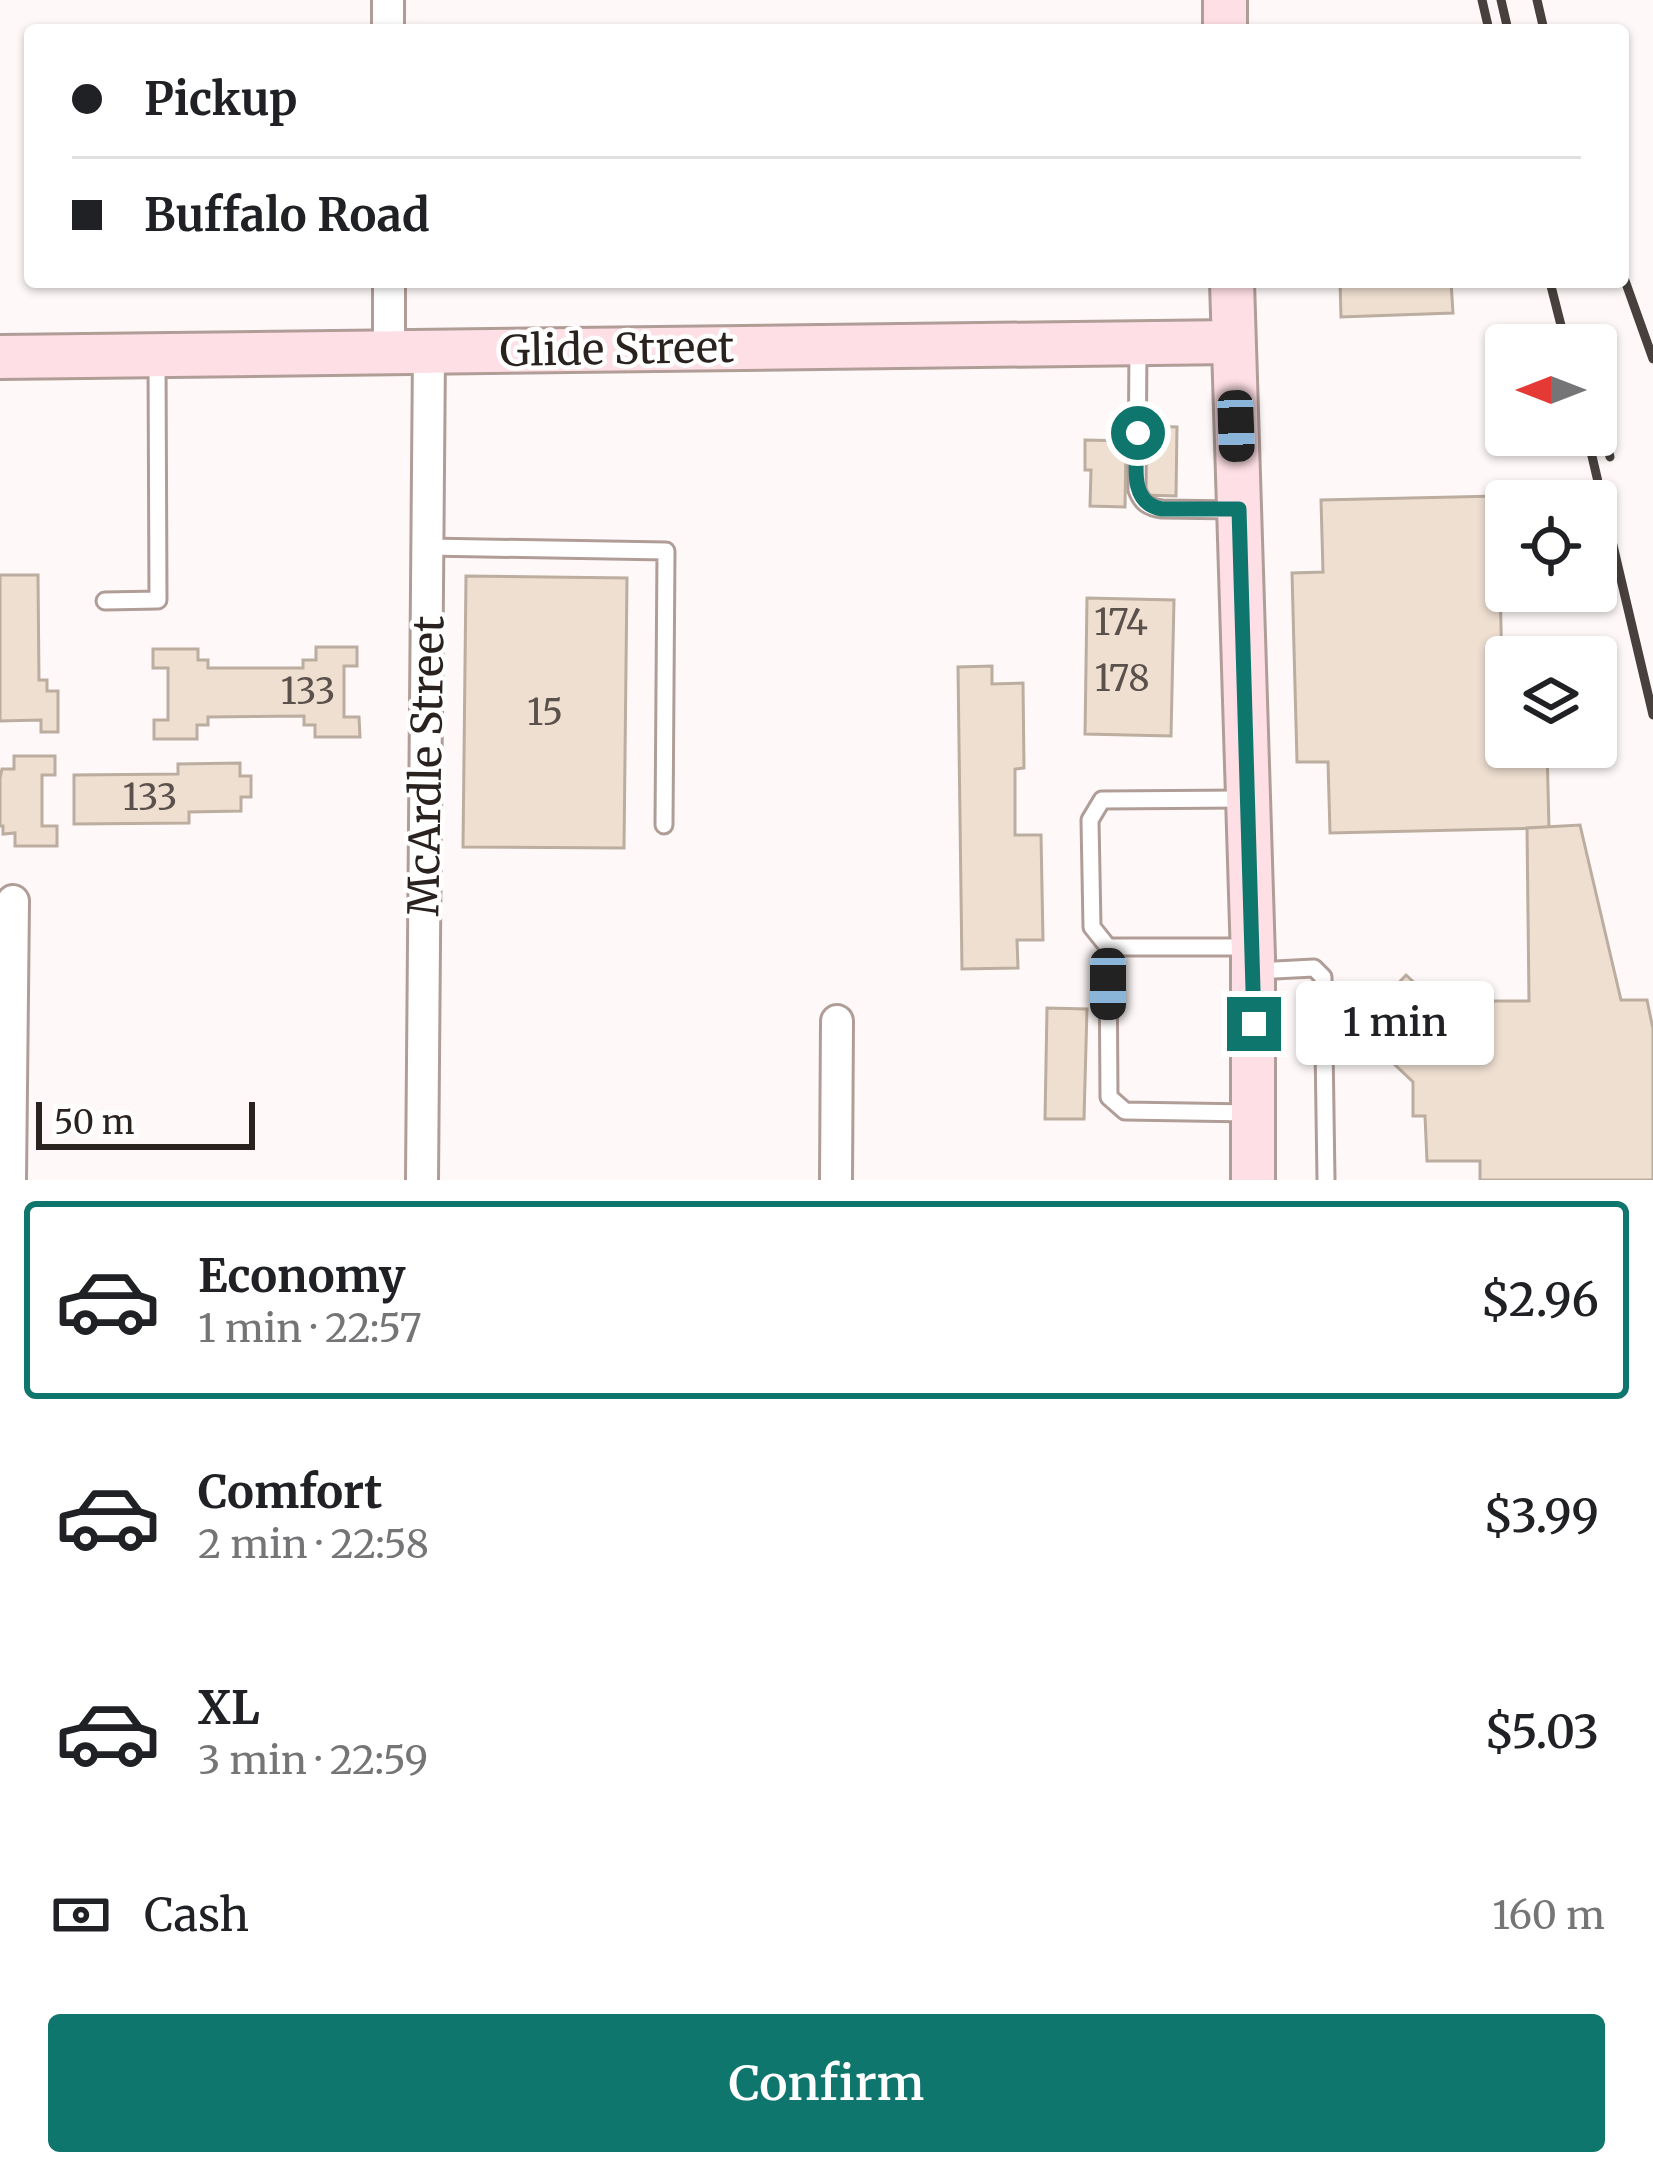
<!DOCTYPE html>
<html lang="en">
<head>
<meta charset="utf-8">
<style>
  :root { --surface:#fff; --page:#f2f2f2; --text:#202124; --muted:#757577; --line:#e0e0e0; --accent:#0f766e }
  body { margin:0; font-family:Merriweather,serif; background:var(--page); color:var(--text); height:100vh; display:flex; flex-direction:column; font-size:45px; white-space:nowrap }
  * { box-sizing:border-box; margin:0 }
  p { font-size:39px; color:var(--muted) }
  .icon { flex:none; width:66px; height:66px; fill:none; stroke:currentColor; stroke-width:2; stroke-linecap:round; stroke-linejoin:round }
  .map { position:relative; height:1180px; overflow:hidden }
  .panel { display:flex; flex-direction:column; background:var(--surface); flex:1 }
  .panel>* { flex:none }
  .hud { position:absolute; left:24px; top:24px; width:1605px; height:264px; border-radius:12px; box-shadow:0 3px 9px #0004; display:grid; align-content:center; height:264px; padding:0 48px; background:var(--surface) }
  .needle { width:78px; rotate:270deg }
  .controls { position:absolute; left:1485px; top:324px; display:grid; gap:24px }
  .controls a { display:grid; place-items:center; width:132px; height:132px; border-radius:12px; background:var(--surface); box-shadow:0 3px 9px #0004; font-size:60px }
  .scale { position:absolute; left:36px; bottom:30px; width:219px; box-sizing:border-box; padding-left:12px; border:6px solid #2a221f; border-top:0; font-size:33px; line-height:42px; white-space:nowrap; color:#2a221f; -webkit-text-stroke:9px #fff; paint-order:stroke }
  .end { position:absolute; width:54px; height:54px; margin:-27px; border:15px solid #0f766e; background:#fff; box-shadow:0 0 0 6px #fff }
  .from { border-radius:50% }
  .bubble { position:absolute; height:84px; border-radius:12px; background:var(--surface); box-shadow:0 3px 9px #0004; font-size:39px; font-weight:600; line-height:84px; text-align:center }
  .car { position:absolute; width:36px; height:72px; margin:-36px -18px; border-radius:15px; box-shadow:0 0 9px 3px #0007; background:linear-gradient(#222 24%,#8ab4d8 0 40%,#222 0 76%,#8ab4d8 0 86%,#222 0) }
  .hud b { display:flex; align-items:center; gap:42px; height:114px; font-size:45px }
  .hud b+b { border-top:3px solid var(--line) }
  .hud i { width:30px; height:30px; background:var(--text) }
  ul { padding:21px 0 0; list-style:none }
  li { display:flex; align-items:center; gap:36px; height:198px; margin:0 24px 18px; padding:0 24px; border:6px solid transparent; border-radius:12px }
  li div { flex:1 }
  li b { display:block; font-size:45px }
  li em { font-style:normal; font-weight:600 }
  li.current { border-color:var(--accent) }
  li>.icon { width:108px; height:108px; stroke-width:1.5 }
  .pay { display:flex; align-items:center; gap:30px; height:132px; padding:0 48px; font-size:45px }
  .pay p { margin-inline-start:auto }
  .button { display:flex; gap:24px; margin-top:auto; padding:24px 48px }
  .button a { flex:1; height:138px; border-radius:12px; background:var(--accent); color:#fff; font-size:48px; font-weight:600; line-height:138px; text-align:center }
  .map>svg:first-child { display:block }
  .building { fill:#eedfd1; stroke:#bbad9f; stroke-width:3 }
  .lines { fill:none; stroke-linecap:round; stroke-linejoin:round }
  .lane-casing { stroke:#b19d97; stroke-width:21 }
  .street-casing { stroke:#b19d97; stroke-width:36 }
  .secondary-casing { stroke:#b19d97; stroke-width:48 }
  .lane { stroke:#fff; stroke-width:15 }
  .street { stroke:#fff; stroke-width:30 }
  .secondary { stroke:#fedfe5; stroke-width:42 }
  .rail { stroke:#47403d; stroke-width:9 }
  .route { stroke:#0f766e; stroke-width:15 }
  .labels { text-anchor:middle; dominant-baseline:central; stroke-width:9; stroke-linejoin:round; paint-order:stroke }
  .number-label { font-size:36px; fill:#5b514c }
  .street-label { font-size:42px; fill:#2a221f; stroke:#fff }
</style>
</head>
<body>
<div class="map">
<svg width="1653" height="1180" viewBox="0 0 1653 1180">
  <rect width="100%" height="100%" fill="#fef9f8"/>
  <g class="building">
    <polygon points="1340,282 1451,282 1453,313 1341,317"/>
    <polygon points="1146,426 1177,427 1176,496 1144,495"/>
    <polygon points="1085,440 1126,441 1125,507 1090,506 1091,470 1085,470"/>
    <polygon points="1498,496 1502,670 1506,670 1506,747 1547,747 1549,828 1330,833 1328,762 1297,762 1292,573 1323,572 1321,500"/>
    <polygon points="0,575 38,575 39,680 47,680 47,691 58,691 58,732 41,732 41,720 0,721"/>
    <polygon points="466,576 627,578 624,848 463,847"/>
    <polygon points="1087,598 1174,600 1171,736 1085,734"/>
    <polygon points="316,647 357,647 357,666 344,666 344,717 359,717 360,737 315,737 315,725 304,725 304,716 208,717 208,725 197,725 197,739 154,739 154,720 168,720 168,668 153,668 153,649 198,649 198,660 208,660 208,668 303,668 303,660 316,660"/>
    <polygon points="992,666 992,684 1023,683 1024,768 1015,769 1015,835 1041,835 1043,940 1017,940 1018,968 962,969 958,667"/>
    <polygon points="14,756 55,756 55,775 42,775 42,826 57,826 57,846 15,846 15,833 3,834 3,826 0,826 0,778 2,769 14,769"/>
    <polygon points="240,763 240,776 251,776 251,797 241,797 241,811 189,812 189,823 74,824 74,775 178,774 178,764"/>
    <polygon points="1580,825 1621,1000 1647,1000 1653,1029 1653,1180 1480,1180 1480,1161 1427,1161 1425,1116 1413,1116 1413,1082 1356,1028 1406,975 1421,989 1421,993 1428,993 1428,1001 1529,1001 1527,828"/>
    <polygon points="1047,1008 1087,1009 1084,1119 1045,1119"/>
  </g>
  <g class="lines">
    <g class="lane-casing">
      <g id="lane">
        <path d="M 1138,346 L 1137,490 C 1142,503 1148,507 1162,509 L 1236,510"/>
        <polyline points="428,547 666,551 664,825"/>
        <polyline points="105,601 158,600 157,358"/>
        <polyline points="1242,799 1102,800 1090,820 1092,927 1108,947 1109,1097 1125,1111 1251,1113"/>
        <polyline points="1108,947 1249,947"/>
        <polyline points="1257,971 1314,968 1323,977 1326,1180"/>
      </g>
    </g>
    <g class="street-casing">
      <g id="street">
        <polyline points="388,0 388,30"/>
        <polyline points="389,282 389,352"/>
        <polyline points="10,1180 13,901"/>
        <polyline points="422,1180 429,352"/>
        <polyline points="836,1180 837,1021"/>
      </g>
    </g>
    <g class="secondary-casing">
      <g id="secondary">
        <polyline points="1225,0 1225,30"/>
        <polyline points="1232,282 1253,958 1253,1180"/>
        <polyline points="0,357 1233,342"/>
      </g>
    </g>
    <use href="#lane" class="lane"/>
    <use href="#street" class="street"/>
    <use href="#secondary" class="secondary"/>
    <g class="rail">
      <polyline points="1482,0 1489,30"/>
      <polyline points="1501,0 1508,30"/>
      <polyline points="1537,0 1544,30"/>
      <polyline points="1623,275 1653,359"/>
      <polyline points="1550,282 1566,345"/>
      <polyline points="1596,400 1610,457"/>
      <polyline points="1587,435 1653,715"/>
    </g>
  </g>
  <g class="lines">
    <path class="route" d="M 1138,433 C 1137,461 1127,503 1162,509 L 1239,509 L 1254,1024"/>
  </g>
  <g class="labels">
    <g class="number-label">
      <text x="1121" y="622">174</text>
      <text x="1122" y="678">178</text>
      <text x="308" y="691">133</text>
      <text x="545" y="712">15</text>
      <text x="150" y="797">133</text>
    </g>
    <g class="street-label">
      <text transform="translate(617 349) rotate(-1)">Glide Street</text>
      <text transform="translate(426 766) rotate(-89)">McArdle Street</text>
    </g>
  </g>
</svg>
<div class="controls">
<a><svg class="needle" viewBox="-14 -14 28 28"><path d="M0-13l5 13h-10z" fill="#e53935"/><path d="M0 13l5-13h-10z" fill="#757577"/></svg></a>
<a><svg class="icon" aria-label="locate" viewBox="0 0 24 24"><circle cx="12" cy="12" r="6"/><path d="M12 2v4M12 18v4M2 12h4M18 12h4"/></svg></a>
<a><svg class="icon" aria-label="layers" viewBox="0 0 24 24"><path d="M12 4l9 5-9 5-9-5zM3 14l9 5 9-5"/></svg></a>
</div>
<div class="scale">50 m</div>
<i class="end from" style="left:1138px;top:433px"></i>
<i class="end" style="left:1254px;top:1024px"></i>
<div class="bubble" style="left:1296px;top:981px;width:198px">1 min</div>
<i class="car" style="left:1236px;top:426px;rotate:178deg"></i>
<i class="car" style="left:1108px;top:984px;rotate:180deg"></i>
<div class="hud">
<b><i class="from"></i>Pickup</b>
<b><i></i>Buffalo Road</b>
</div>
</div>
<section class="panel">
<ul>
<li class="current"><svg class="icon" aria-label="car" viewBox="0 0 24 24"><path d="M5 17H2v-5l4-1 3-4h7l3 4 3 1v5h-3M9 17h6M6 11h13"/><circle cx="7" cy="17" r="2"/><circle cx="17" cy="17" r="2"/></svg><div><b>Economy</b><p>1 min · 22:57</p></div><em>$2.96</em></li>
<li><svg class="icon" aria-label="car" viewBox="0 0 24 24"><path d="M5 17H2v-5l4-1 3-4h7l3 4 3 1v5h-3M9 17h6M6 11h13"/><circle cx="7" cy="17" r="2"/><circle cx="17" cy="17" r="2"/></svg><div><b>Comfort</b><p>2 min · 22:58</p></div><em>$3.99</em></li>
<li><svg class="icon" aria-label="car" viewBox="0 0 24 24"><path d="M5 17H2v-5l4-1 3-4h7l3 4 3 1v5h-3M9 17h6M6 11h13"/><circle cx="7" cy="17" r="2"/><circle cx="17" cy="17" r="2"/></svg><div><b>XL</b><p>3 min · 22:59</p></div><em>$5.03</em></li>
</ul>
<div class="pay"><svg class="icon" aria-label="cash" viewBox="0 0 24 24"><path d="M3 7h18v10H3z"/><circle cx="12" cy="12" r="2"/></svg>Cash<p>160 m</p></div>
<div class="button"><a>Confirm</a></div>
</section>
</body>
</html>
